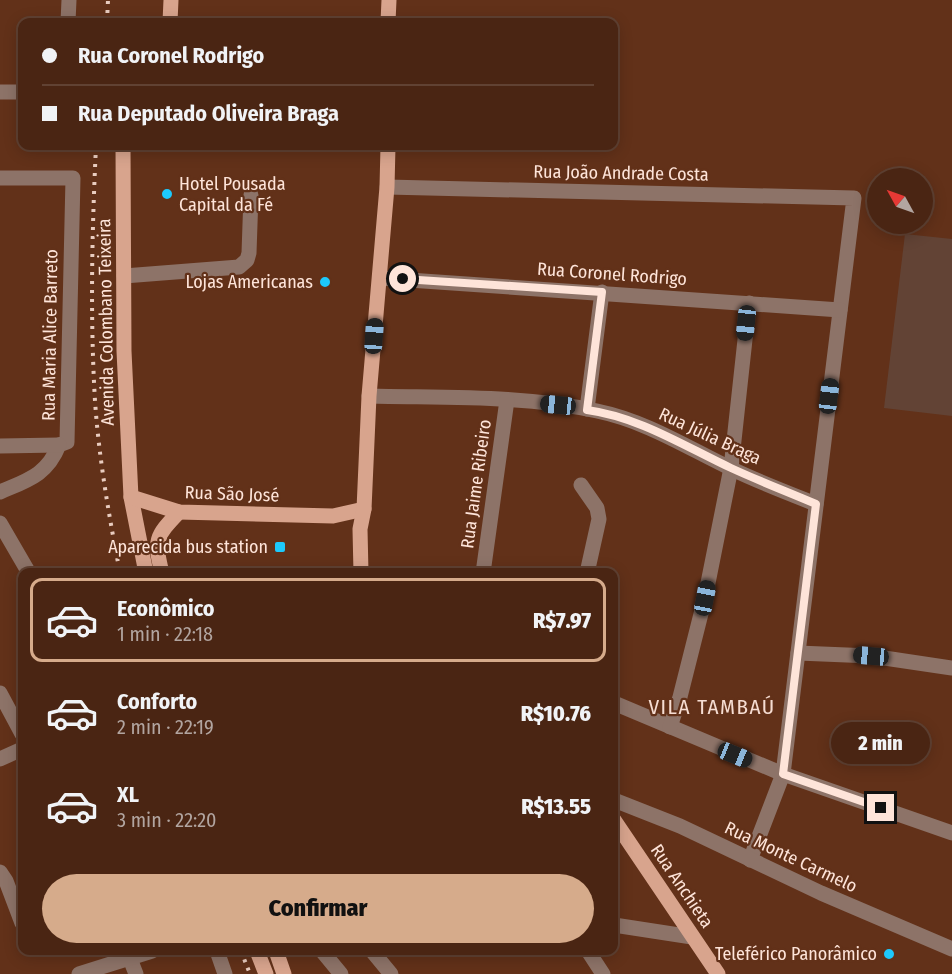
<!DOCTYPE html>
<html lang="pt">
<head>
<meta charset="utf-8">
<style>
  :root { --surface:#4a2513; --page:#543121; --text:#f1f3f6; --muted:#b2a5a0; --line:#614233; --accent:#d6ab8b }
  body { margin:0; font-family:"Fira Sans Condensed",sans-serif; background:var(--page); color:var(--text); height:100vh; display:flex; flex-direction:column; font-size:22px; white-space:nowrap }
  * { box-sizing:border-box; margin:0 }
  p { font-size:20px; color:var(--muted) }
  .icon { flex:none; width:33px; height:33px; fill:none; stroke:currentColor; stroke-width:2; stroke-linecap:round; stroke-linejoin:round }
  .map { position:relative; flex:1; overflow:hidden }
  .sheet { position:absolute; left:18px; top:568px; width:600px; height:387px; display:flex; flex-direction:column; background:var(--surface); border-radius:12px; box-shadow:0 3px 15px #0003,0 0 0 2px var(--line) }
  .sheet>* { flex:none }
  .banner { position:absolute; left:18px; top:18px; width:600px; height:132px; border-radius:12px; box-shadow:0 3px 15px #0003,0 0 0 2px var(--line); display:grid; align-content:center; height:132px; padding:0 24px; background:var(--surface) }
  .needle { width:39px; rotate:310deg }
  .buttons { position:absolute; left:867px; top:168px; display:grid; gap:12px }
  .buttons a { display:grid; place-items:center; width:66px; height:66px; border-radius:50%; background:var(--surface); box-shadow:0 3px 15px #0003,0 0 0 2px var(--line); font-size:30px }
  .end { position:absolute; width:27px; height:27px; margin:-14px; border:8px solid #fee4d9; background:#111; box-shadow:0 0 0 3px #111 }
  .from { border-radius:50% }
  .bubble { position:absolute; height:42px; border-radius:21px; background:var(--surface); box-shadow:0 3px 15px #0003,0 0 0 2px var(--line); font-size:20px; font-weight:800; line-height:42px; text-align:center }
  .car { position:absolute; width:18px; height:36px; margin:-18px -9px; border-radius:8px; box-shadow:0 0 4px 2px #0007; background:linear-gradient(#222 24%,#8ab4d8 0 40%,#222 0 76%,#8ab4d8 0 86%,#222 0) }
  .banner b { display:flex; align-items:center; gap:21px; height:57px; font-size:22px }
  .banner b+b { border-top:2px solid var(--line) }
  .banner i { width:15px; height:15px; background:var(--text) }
  ul { padding:10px 0 0; list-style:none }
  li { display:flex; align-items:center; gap:18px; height:84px; margin:0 12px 9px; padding:0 12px; border:3px solid transparent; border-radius:12px }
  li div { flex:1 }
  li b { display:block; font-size:22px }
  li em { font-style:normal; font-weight:800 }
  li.active { border-color:var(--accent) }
  li>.icon { width:54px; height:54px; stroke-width:1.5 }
  .button { display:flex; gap:12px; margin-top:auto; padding:12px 24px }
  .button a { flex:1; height:69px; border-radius:36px; background:var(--accent); color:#111; font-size:24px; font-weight:800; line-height:69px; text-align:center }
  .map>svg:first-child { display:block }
  .green { fill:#624335 }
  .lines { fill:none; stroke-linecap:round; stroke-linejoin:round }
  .minor { stroke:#8d7368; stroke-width:15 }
  .major { stroke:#d8a48d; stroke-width:15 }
  .rail { stroke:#e9ccbf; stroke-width:4; stroke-dasharray:3 6; stroke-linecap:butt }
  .route { stroke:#fee4d9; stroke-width:8 }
  .poi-dot { fill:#1dc9fc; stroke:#623119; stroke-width:2 }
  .labels { text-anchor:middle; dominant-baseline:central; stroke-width:4.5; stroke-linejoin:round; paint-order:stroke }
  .street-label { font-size:18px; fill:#fee4d9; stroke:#623119 }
  .poi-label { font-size:18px; fill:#fee4d9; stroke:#623119; text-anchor:end }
  .quarter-label { font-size:21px; letter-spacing:1.5px; fill:#f6ddd2; stroke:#623119 }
</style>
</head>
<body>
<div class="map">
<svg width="952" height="974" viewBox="0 0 952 974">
  <rect width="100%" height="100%" fill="#623119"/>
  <polygon class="green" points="905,234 952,239 952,416 884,408"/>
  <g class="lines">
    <g class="minor">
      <polyline points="68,22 69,0"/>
      <polyline points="0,92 22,92"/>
      <path d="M 0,178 L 73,178 L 67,442 L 59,445 C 47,475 28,480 0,492"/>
      <polyline points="387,187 854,198 783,774 750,860"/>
      <polyline points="124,276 239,267 247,260 249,253 251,195"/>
      <polyline points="380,278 840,310"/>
      <path d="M 369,396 C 445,398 523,395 597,411 C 646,421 688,448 732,469 C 759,482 788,493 816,504"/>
      <polyline points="587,409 602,292"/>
      <polyline points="0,446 59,445"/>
      <polyline points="581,485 597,508 599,519 587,573"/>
      <polyline points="0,523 29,573"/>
      <polyline points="483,573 507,400"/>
      <polyline points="798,653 871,656 952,668"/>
      <polyline points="0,693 22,734"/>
      <polyline points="614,703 783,774 952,833"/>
      <polyline points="670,727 680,697 705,598 731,468 749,303"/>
      <polyline points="0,759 22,749"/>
      <polyline points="614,800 680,826 821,893 952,949"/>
      <polyline points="0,872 6,881 22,923"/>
      <polyline points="614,925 692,937"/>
      <polyline points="127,951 136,974"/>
      <polyline points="217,951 225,974"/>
      <polyline points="322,951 341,974"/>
      <polyline points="372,951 391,974"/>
      <polyline points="588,951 603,974"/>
      <polyline points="79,974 152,951"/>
    </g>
    <g class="major">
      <polyline points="170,22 171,0"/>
      <polyline points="388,22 389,0"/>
      <polyline points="123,146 124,351 131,497 146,573"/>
      <polyline points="131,497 179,512 333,516 364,509"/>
      <path d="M 162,573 C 154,540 155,537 179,512"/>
      <polyline points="361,573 360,529 364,509 369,396 387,187 388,146"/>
      <polyline points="614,820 718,974"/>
      <polyline points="257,951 266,974"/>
      <polyline points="276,951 284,974"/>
    </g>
    <g class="rail">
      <polyline points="107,22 108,0"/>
      <path d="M 96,146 C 92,231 90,316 95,401 C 99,459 109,516 120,573"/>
      <polyline points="241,951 250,974"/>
    </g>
  </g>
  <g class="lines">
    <path class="route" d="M 403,279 L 602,292 L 587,410 C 639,417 684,446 731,468 C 759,481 788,492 816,504 L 783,774 L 881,808"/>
  </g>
  <g class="poi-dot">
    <circle cx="167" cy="194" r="6"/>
    <circle cx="325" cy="282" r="6"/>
    <rect x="274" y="541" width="12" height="12" rx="3"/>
    <circle cx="889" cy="954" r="6"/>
  </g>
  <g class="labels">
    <g class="street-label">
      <text transform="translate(621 173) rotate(1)">Rua João Andrade Costa</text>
      <text transform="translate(612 274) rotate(4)">Rua Coronel Rodrigo</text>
      <text transform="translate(106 322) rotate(-91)">Avenida Colombano Teixeira</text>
      <text transform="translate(50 335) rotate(-89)">Rua Maria Alice Barreto</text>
      <text transform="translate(710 436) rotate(25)">Rua Júlia Braga</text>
      <text transform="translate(476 484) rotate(-82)">Rua Jaime Ribeiro</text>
      <text transform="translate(232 494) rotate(2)">Rua São José</text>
      <text transform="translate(791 857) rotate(25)">Rua Monte Carmelo</text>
      <text transform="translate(682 886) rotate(56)">Rua Anchieta</text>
    </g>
    <g class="poi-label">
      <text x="179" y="184" text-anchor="start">Hotel Pousada<tspan x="179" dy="21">Capital da Fé</tspan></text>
      <text x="313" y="282">Lojas Americanas</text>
      <text x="268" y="547">Aparecida bus station</text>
      <text x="877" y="954">Teleférico Panorâmico</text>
    </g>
    <g class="quarter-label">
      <text x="712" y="707">VILA TAMBAÚ</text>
    </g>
  </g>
</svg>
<div class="buttons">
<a><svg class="needle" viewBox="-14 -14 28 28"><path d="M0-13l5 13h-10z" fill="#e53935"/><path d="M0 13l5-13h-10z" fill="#b2a5a0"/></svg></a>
</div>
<i class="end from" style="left:403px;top:279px"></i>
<i class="end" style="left:881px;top:808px"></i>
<div class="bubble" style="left:831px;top:722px;width:99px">2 min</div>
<i class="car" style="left:746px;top:323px;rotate:186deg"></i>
<i class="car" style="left:374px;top:336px;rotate:4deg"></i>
<i class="car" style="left:829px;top:396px;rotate:7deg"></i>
<i class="car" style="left:558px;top:405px;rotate:276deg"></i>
<i class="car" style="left:705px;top:598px;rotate:11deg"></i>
<i class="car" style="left:871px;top:656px;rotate:275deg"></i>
<i class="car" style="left:735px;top:755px;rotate:112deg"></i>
<div class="banner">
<b><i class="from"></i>Rua Coronel Rodrigo</b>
<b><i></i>Rua Deputado Oliveira Braga</b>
</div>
<section class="sheet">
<ul>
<li class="active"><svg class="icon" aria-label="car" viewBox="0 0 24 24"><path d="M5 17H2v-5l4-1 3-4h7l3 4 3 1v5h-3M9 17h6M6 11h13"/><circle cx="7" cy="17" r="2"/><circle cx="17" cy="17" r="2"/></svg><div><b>Econômico</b><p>1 min · 22:18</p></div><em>R$7.97</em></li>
<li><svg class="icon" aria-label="car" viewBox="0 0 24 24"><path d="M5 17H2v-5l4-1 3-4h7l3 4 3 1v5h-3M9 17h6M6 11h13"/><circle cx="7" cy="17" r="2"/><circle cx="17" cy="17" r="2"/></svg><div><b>Conforto</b><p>2 min · 22:19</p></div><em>R$10.76</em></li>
<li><svg class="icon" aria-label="car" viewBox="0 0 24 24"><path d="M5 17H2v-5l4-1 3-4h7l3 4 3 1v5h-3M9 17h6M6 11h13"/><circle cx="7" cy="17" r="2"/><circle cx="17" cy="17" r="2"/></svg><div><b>XL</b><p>3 min · 22:20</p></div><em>R$13.55</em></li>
</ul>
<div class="button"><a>Confirmar</a></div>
</section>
</div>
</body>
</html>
